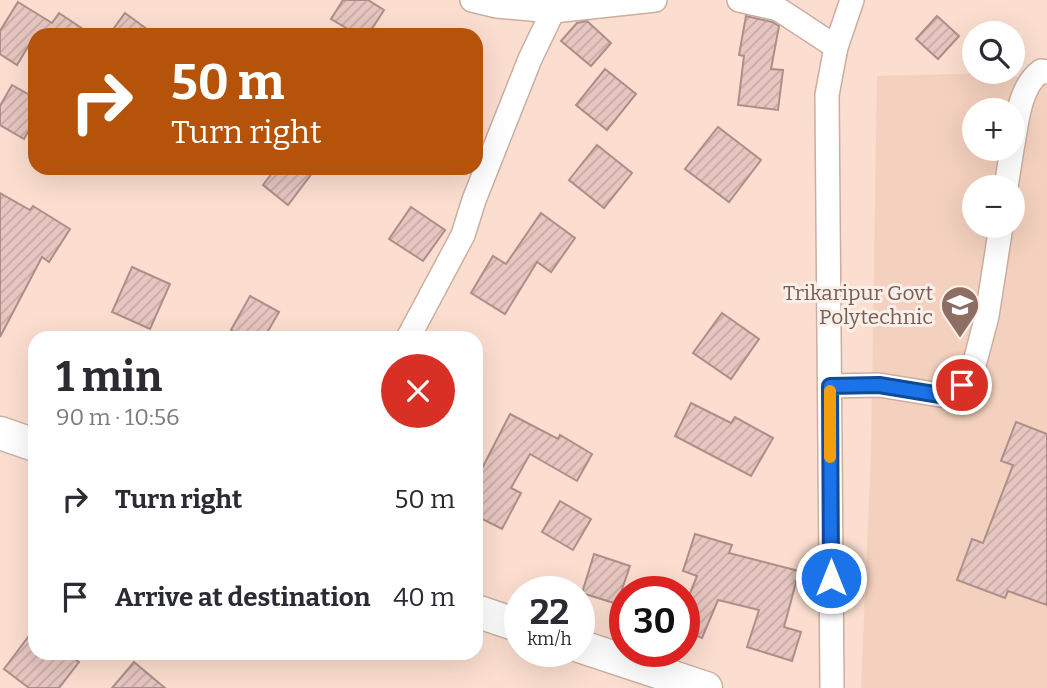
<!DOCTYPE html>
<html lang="en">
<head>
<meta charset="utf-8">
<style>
  :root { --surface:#fff; --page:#f2f2f3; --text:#2b2b33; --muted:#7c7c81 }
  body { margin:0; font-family:Bitter,serif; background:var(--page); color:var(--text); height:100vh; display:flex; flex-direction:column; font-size:26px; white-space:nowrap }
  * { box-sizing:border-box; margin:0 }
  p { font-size:23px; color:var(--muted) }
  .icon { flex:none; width:38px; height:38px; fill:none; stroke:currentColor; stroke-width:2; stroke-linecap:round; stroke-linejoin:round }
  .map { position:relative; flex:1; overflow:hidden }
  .side { position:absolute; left:28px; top:331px; width:455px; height:329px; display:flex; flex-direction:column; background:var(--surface); border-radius:21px; box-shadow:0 7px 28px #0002 }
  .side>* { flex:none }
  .hud { position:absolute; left:28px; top:28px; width:455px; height:147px; border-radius:21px; box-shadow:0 7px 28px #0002; background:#b45309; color:#fff; overflow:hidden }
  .fabs { position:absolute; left:962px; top:21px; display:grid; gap:14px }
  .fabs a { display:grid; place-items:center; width:63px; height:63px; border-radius:50%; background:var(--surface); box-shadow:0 7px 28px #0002; font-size:35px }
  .speed { position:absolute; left:504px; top:576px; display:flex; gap:14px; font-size:35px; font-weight:700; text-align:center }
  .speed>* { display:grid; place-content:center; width:91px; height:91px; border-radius:50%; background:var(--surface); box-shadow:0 7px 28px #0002; line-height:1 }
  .speed small { font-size:18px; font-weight:400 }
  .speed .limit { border:10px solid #d22; background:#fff; color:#111 }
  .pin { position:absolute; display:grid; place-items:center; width:60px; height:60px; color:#fff; margin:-30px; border:4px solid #fff; border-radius:50%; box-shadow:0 2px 7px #0007 }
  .me { position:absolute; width:77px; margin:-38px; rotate:0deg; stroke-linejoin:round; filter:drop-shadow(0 0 5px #0008) }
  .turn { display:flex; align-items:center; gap:24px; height:147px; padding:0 28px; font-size:32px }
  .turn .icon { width:91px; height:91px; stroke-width:2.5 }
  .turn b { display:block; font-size:49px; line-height:60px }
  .round { display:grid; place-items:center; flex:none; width:74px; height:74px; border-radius:37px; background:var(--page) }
  .summary { display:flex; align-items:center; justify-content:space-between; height:119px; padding:0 28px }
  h1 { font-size:42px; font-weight:700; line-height:52px }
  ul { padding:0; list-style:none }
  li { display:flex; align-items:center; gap:21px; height:98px; padding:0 28px }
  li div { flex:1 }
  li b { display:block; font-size:26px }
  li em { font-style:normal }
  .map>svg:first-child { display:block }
  .built { fill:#f4d1be; fill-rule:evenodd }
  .building { fill:url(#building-hatch); stroke:#ad8e89; stroke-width:2 }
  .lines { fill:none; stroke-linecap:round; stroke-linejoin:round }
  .street-casing { stroke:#caaea0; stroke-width:26 }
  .secondary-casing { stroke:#caaea0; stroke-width:35 }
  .street { stroke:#fff; stroke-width:23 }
  .secondary { stroke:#fff; stroke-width:32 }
  .route-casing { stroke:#114b97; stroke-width:18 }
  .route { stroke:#1a73e8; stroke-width:12 }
  .slow { stroke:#f59e0b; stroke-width:12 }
  .labels { text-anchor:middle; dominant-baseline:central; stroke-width:6; stroke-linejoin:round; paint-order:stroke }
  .education-label { font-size:21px; fill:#785e54; stroke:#fbefe9; text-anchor:end }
</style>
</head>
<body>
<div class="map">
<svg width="1047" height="688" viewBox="0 0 1047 688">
  <defs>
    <pattern id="building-hatch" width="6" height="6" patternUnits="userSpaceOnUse" patternTransform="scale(1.75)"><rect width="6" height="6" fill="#e6c6c0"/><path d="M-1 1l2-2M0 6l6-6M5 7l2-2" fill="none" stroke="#c6aaa5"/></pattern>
  </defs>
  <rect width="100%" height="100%" fill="#fbdecf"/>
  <!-- built -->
  <path class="built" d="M993 73 1047 81V688H861L871 452 877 76ZM975 110H1013V149H975ZM975 187H1013V226H975Z"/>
  <!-- building -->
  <g class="building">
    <polygon points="343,0 368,0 384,10 368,35 358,35 331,19"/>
    <polygon points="18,2 52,23 59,13 92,35 35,35 17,65 0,54 0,31"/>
    <polygon points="125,13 155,35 109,35"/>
    <polygon points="746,16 772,22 779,26 771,69 783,70 778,110 738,105 744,56 739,55"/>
    <polygon points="937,16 959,36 938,59 916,39"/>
    <polygon points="587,21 611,43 591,66 561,41 577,23"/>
    <polygon points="605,69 636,94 607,130 576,105"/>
    <polygon points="12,85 35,98 35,120 24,139 0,125 0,106"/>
    <polygon points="718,127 761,160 729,202 685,169"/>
    <polygon points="597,145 632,173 604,208 569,180"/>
    <polygon points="276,168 316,168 288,205 263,185"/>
    <polygon points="0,193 30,210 33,206 70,229 49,262 42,257 0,337"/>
    <polygon points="411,207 445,230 423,261 389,239"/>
    <polygon points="541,213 575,238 551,272 537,262 505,314 471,293 493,256 506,264"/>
    <polygon points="132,267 170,284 150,329 112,312"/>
    <polygon points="250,296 279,312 264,338 244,338 231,330"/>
    <polygon points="722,313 759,339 731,379 693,353"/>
    <polygon points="691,403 731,423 735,417 773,438 751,476 675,436"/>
    <polygon points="510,414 558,439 560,435 592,454 577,481 530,454 511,488 521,493 502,529 476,516 476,480"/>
    <polygon points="1016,422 1047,434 1047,605 1008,591 1005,598 957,580 972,539 983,543 1013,465 1001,461"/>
    <polygon points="560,501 591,519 573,550 542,532"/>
    <polygon points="695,534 732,545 729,553 799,571 784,627 801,632 792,661 747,647 759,610 718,600 702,638 684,631 684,608 697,576 683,571"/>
    <polygon points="594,554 630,566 617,604 582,593"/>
    <polygon points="35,628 35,653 66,653 79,662 59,688 29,688 4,669"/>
    <polygon points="134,662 165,688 112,688"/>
  </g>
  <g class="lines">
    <!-- street casing -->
    <g class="street-casing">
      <g id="street">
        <polyline points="472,0 497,6 553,11 655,0"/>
        <polyline points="739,0 778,9 836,47"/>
        <path d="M1013 144C1017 120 1020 86 1041 71L1047 72"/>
        <polyline points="1006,187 1012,149"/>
        <polyline points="408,338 463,235 474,200 530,59 553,11"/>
        <polyline points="830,386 879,385 940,395 962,385 973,369 987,316 1001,226"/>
        <polyline points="832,688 827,95 836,47 852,0"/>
      </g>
    </g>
    <!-- secondary casing -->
    <g class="secondary-casing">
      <g id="secondary">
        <polyline points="0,433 35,445"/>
        <polyline points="476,611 520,626"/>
        <polyline points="579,646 706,688"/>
      </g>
    </g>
    <!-- street -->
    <use href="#street" class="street"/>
    <!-- secondary -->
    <use href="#secondary" class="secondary"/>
  </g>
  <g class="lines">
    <!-- route casing -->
    <g class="route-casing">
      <polyline id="route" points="831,578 830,386 879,385 940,395 962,385"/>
    </g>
    <!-- route -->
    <use href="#route" class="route"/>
    <!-- slow -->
    <polyline class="slow" points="830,391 830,457"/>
  </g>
  <!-- icons -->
  <defs>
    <g id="university-pin" transform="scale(2.0125)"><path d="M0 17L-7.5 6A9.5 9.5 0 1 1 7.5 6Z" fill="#8d6e63" stroke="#fbefe9"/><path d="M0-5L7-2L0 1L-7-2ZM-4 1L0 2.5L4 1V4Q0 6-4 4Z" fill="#fff"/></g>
  </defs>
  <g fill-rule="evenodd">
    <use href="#university-pin" x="960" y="305"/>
  </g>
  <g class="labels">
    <!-- education labels -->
    <g class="education-label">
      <text x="933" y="293">Trikaripur Govt<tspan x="933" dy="24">Polytechnic</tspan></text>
    </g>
  </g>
</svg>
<div class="fabs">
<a><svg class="icon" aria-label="search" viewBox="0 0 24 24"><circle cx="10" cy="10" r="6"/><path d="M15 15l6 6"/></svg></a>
<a>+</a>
<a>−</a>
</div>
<div class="speed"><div>22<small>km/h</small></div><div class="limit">30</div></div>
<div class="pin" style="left:962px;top:385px;background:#d93025"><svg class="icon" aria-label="arrive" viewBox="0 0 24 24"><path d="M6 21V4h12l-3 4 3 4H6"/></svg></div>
<svg class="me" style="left:831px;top:578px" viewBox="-20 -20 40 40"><circle r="17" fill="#1a73e8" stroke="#fff" stroke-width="3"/><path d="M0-11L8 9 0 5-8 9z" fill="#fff"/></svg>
<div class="hud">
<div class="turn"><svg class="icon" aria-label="right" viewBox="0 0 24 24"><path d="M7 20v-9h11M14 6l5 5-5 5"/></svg><div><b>50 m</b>Turn right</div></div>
</div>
<section class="side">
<div class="summary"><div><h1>1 min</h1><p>90 m · 10:56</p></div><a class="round" style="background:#d93025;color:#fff"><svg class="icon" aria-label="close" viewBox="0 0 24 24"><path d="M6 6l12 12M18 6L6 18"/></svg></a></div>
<ul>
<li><svg class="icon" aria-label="right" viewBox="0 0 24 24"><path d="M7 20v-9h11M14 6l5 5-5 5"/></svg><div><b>Turn right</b></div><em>50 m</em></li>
<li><svg class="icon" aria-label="arrive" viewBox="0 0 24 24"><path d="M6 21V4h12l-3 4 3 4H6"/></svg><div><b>Arrive at destination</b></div><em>40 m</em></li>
</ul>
</section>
</div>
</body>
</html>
